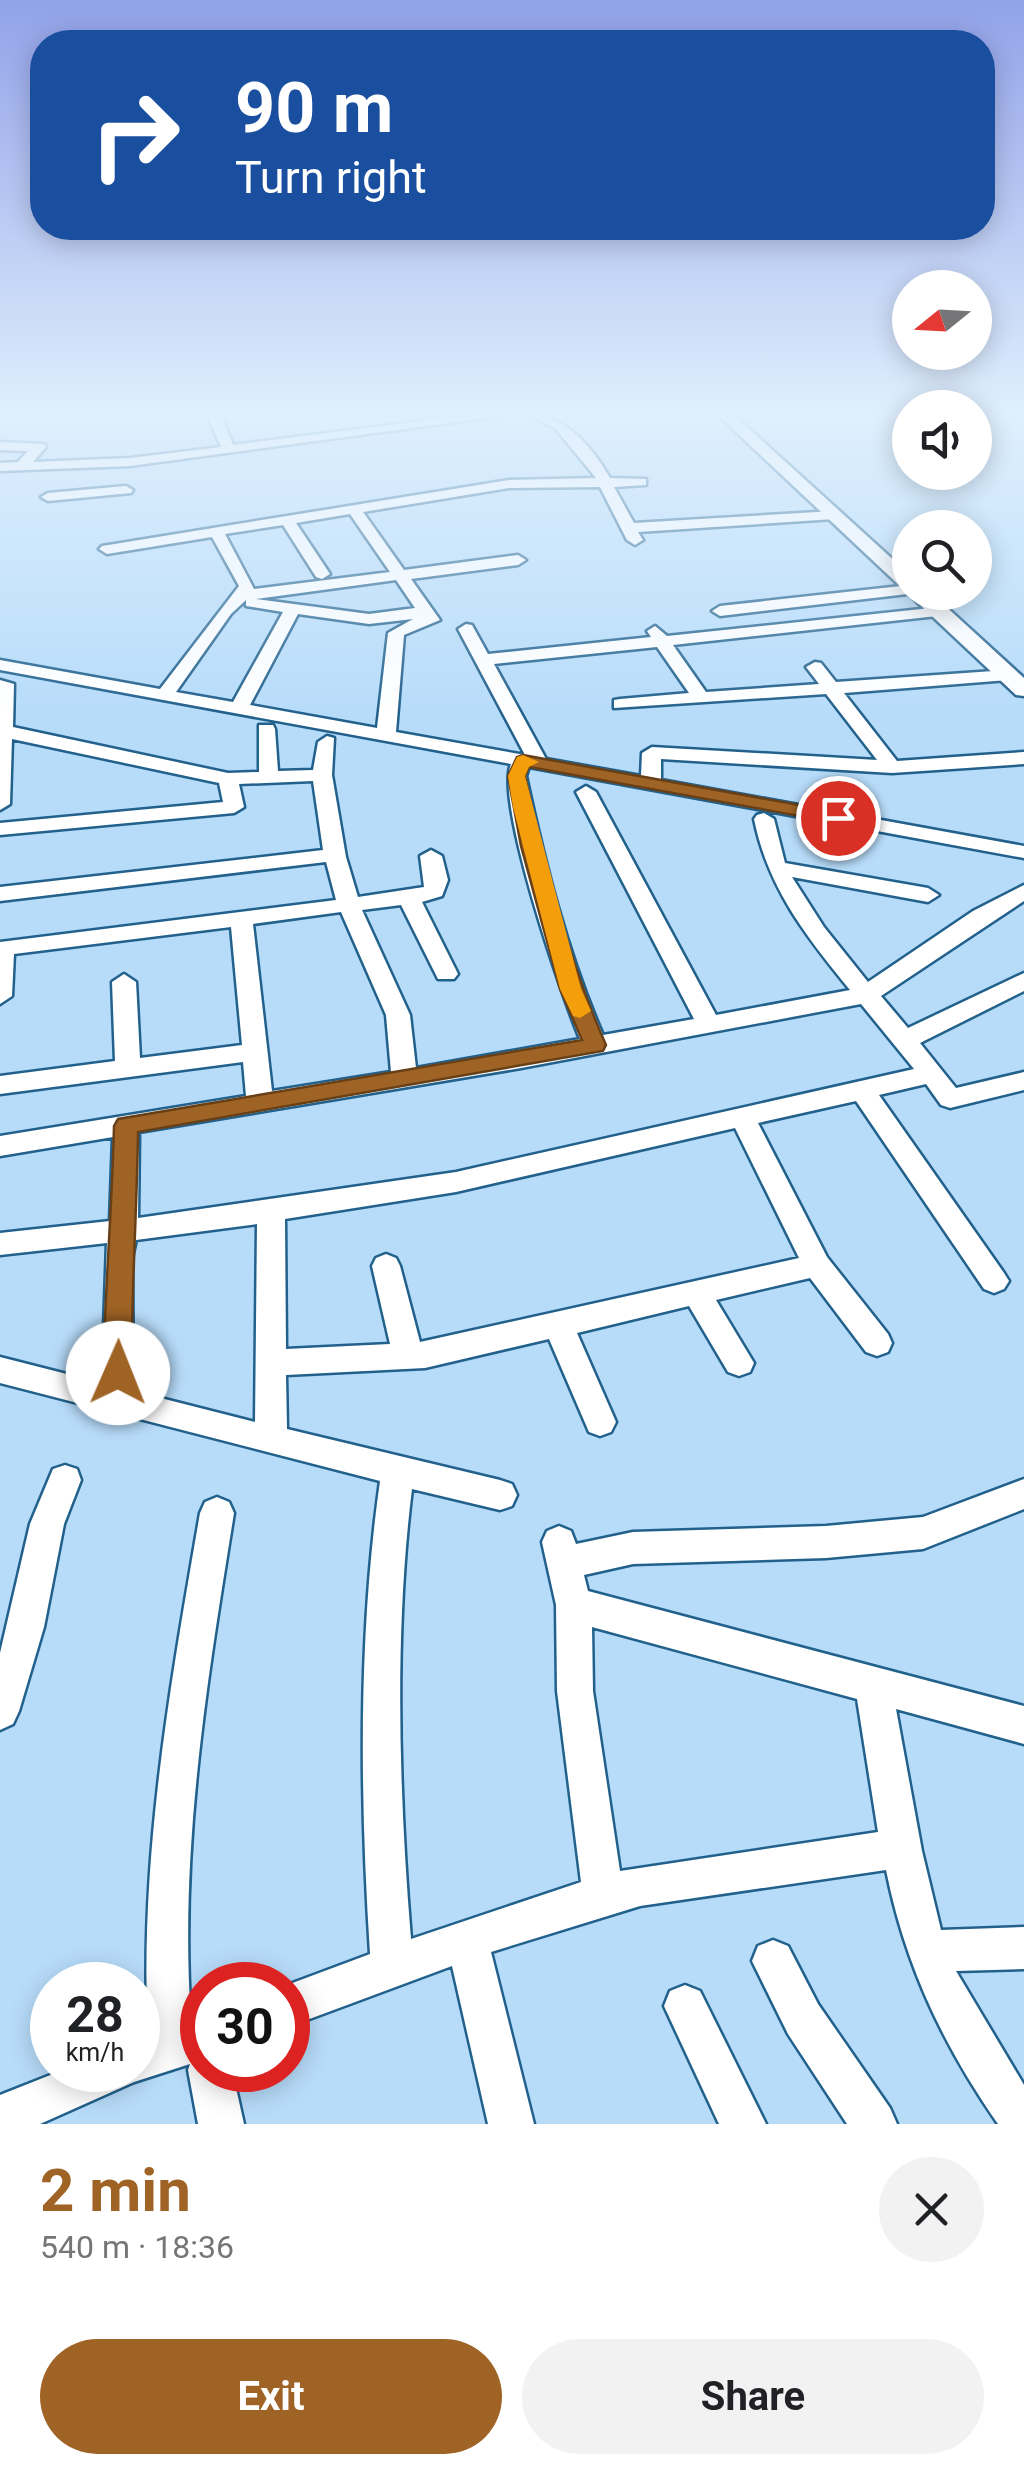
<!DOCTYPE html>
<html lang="en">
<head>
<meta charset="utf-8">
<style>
  :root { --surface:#fff; --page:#f2f2f2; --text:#202124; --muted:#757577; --accent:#9f6325 }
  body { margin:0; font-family:Roboto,sans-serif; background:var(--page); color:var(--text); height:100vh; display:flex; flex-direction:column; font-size:38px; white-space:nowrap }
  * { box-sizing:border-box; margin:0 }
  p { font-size:32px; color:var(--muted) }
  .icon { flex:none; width:55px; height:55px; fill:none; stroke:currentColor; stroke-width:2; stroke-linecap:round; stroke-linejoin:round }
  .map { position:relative; height:2124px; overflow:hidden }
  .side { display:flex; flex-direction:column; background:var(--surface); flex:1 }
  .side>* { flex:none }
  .top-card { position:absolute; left:30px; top:30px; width:965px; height:210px; border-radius:40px; box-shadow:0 5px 25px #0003; background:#1a4fa0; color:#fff; overflow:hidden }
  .needle { width:65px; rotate:252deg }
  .tools { position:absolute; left:892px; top:270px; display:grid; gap:20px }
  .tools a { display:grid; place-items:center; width:100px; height:100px; border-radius:50%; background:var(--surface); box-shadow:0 5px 25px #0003; font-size:50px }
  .speed { position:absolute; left:30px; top:1962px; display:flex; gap:20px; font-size:50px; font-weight:700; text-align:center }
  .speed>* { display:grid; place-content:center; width:130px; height:130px; border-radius:50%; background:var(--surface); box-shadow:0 5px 25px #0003; line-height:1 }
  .speed small { font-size:25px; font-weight:400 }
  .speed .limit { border:15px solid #d22; background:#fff; color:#111 }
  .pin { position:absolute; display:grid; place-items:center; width:85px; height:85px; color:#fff; margin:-42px; border:5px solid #fff; border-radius:50%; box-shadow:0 2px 10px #0007 }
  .me { position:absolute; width:110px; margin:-55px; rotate:1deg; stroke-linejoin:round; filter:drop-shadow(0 0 8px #0008) }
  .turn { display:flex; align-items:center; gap:35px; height:210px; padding:0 40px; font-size:45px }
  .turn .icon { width:130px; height:130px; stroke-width:2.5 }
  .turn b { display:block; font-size:70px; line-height:85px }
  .round { display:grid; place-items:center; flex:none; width:105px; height:105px; border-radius:52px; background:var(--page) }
  .headline { display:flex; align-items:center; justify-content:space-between; height:170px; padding:0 40px }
  h1 { font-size:60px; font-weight:700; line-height:75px; color:var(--accent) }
  .cta { display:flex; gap:20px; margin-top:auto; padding:20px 40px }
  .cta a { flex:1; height:115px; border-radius:60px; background:var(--accent); color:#fff; font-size:40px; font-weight:700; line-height:115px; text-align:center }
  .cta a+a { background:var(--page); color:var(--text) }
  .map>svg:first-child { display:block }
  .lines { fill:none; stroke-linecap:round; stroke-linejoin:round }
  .minor-casing { stroke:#22618c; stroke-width:5 }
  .major-casing { stroke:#22618c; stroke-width:5 }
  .minor { fill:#fff; fill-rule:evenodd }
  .major { fill:#fff; fill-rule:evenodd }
  .route { fill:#9f6325; stroke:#674018; stroke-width:2.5 }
  .slow { fill:#f59e0b }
</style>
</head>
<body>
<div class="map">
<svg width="1024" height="2124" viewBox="0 0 1024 2124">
  <rect width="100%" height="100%" fill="#b7dcfa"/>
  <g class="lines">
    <!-- minor casing -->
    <g class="minor-casing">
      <g id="minor">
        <polygon points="208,416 221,416 233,445 462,416 501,416 130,466 0,471 0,463 18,462 28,451 0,450 0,442 44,444 46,447 33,462 130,458 221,447"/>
        <path d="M530 416C567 416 592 447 610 478L646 479V485L614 487 634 523 834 511 841 515 834 519 638 532 643 540 635 545 627 540 600 487 509 488 363 512 404 570 518 555 526 560 518 565 411 579 440 620 404 635 396 732 525 755 458 629 466 624 472 625 488 654 651 637 647 631 655 626 667 636 940 607 948 612 946 615 673 645 706 692 819 684 806 667 815 662 821 663 836 682 1008 670 1017 675 1008 680 844 693 897 761 1024 752V764L892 773 661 759V780L1024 846V858L529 767 526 776C545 864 567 953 603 1035L694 1019 576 792 586 786 596 792 716 1015 850 990C806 936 768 888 754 819L757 815 764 813 774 819 785 863 928 888 939 895 928 902 792 877 824 927 868 982 973 911 1024 885V901L881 996 908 1028 1024 973V991L920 1043 956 1088 1024 1072V1090L950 1108 941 1105 926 1084 879 1095 1004 1273 1009 1281 1004 1289 994 1293 984 1289 856 1101 758 1123 827 1257 888 1334 892 1343 888 1352 877 1356 866 1352 810 1278 716 1300 754 1363 750 1372 739 1376 728 1372 689 1306 577 1333 616 1422 611 1432 600 1436 589 1432 549 1339 425 1368 286 1375 287 1429 500 1480 512 1484 517 1495 512 1506 500 1510 412 1489C394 1633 399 1794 411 1939L581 1882 557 1691 556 1605 542 1542 547 1531 559 1526 571 1531 576 1544 633 1532 826 1526 923 1517 1024 1479V1509L923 1549 826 1558 633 1564 584 1575 588 1591 1024 1706V1744L896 1709 922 1851 941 1930 1024 1927V1969L956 1971 1024 2085V2124H998C943 2045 905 1965 886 1870L640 1906 491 1952 534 2124H488L452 1966 288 2027 287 1985 370 1954C360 1798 358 1636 380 1481L0 1383V1357L102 1383 107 1243 0 1255V1233L110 1221 113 1137 0 1156V1136L246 1096 243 1062 0 1094V1076L115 1061 112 982 124 974 136 982 140 1058 242 1045 231 927 14 954 12 996 0 1004V942L336 900 326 862 0 901V887L323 850 313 781 239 784 244 807 234 813 0 835V823L223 802 219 783 12 739 10 804 0 810V680L14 684 13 727 228 773 259 772V725H273L275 729 278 771 313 770 318 742 327 736 334 738 332 775 346 857 358 897 424 887 420 856 431 850 442 856 448 880 442 896 422 902 458 974 454 979H438L401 905 362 910 410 1015 416 1068 580 1039C562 996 495 801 511 764L0 670V660L160 689 239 586 212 537 107 554 99 549 102 546 509 480 596 478 555 428ZM350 514 390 572 254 589 225 534 283 525 316 577 322 579 330 574 296 523ZM396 580 415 608 369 614 256 599ZM246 600V606L283 612 233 702 176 692 231 614ZM298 614 369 624 413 619 388 633 377 728 250 705ZM657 647 689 693 620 699 614 700V708L826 694 877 760 652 747 642 753 641 776 546 759 494 664ZM341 912 386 1015 391 1072 272 1091 253 924ZM861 1004 914 1069 456 1172 138 1218 139 1132 521 1068ZM735 1128 799 1258 420 1342 400 1266 396 1258 386 1254 376 1258 372 1266 390 1344 286 1349 285 1219 456 1192ZM257 1224 255 1422 133 1391 132 1258 136 1240ZM592 1627 857 1699 878 1832 620 1871 593 1691Z"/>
        <polygon points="126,486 133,490 131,493 48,501 41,497 48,493"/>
        <polygon points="910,585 910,592 916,593 720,616 712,611 720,606"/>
        <polygon points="65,1465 77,1469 81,1480 64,1524 44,1627 19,1711 13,1724 0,1730 0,1653 30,1524 53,1469"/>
        <path d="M217 1497 229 1502 234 1513C207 1681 179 1850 191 2020L202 2016V2070H232L244 2124H198L188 2070 190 2064 134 2082 40 2124H0V2095L63 2070H138V2040L148 2036C139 1859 170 1687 200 1513L205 1502Z"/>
        <polygon points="773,1940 788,1946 818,2004 890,2108 897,2124 847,2124 788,2034 752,1961 758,1946"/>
        <polygon points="685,1985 700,1991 766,2124 719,2124 664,2006 670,1991"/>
      </g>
    </g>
    <!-- major casing -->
    <g class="major-casing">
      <polygon id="major" points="719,416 735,416 910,575 910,592 930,592 1024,678 1024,696 1016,695"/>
    </g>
    <!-- minor -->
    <use href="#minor" class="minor"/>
    <!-- major -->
    <use href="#major" class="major"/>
  </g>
  <!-- sky -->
  <linearGradient id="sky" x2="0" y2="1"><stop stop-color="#91a1e8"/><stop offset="0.58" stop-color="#dfeffd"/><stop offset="1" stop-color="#dfeffd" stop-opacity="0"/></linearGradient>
  <rect width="1024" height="714" fill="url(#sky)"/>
  <!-- route -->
  <path class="route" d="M523 755 838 812 847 818 838 823 529 767 525 776C545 868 568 959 606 1045L603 1051 138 1132C137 1213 131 1292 132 1373L127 1382 118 1385 108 1382 103 1373C105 1290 112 1209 114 1126L118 1119 582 1040 560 989 521 846 508 776 517 757Z"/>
  <!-- slow -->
  <polygon class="slow" points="523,755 539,762 529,767 525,776 581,989 591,1011 580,1018 573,1016 560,989 513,807 508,776 517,757"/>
</svg>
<div class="tools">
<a><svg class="needle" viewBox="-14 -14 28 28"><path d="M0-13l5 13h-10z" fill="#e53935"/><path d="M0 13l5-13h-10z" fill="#757577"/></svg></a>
<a><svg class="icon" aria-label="sound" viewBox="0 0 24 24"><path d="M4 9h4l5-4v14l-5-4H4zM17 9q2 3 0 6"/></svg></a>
<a><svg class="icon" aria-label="search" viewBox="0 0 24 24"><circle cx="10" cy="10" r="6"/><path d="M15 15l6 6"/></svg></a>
</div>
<div class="speed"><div>28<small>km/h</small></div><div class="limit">30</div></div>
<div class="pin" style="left:838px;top:818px;background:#d93025"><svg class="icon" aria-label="arrive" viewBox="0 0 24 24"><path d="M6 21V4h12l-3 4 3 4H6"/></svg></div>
<svg class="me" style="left:118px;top:1373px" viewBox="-20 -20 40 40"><circle r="19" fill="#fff"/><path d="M0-13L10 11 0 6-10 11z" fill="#9f6325"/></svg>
<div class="top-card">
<div class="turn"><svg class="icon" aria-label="right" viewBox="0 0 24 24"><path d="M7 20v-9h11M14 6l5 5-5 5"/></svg><div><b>90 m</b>Turn right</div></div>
</div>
</div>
<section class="side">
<div class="headline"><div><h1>2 min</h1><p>540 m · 18:36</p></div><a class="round"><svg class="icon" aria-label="close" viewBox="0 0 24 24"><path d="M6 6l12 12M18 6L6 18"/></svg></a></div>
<div class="cta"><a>Exit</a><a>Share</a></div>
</section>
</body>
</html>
